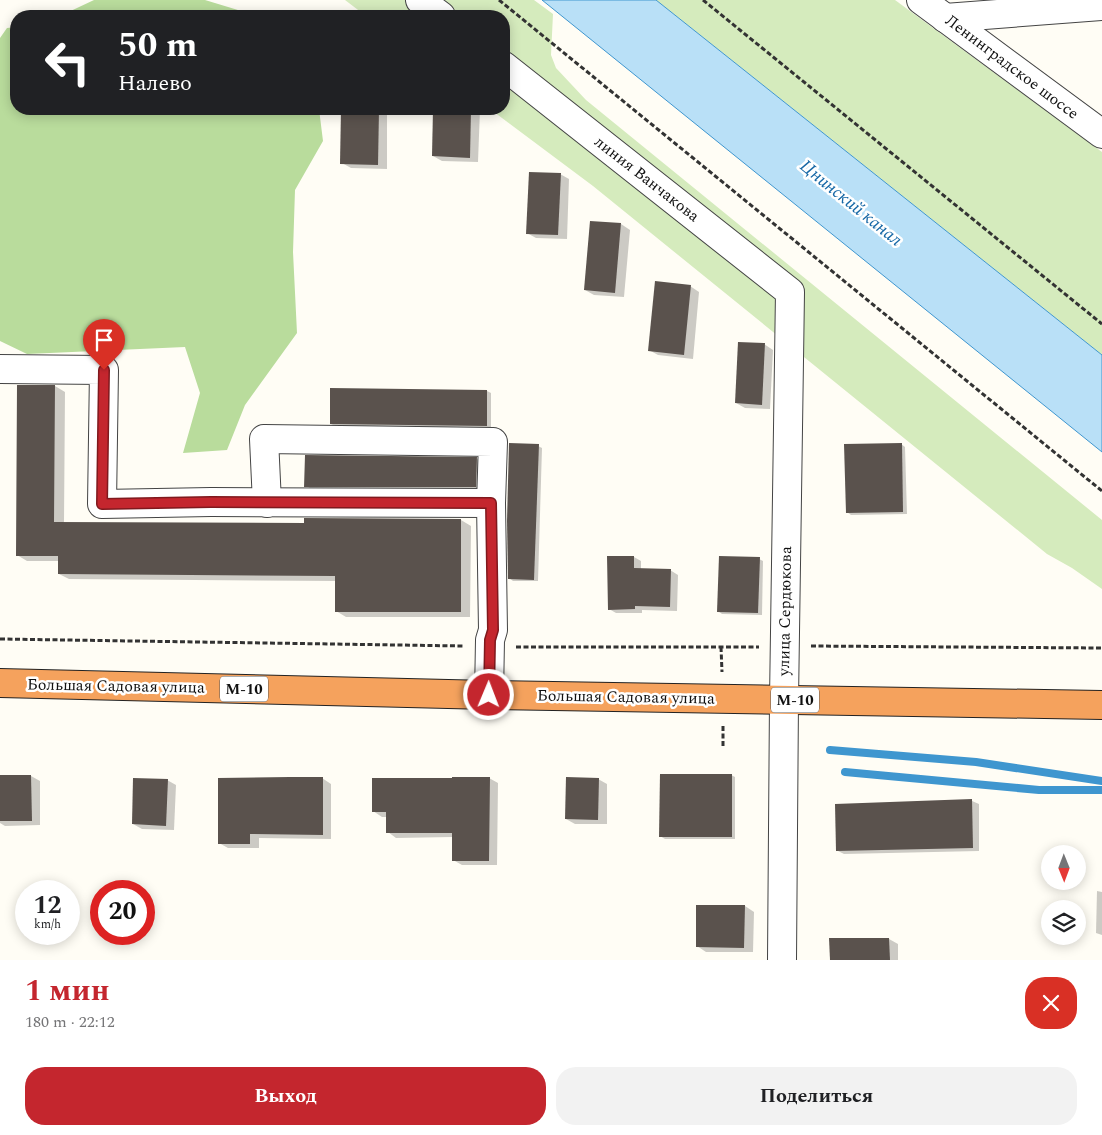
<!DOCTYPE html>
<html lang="ru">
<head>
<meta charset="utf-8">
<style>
  :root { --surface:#fff; --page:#f2f2f2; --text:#202124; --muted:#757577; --accent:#c4262e }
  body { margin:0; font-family:Spectral,serif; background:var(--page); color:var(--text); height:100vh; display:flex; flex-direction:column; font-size:19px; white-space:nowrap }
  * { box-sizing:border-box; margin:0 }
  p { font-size:16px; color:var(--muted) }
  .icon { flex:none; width:28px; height:28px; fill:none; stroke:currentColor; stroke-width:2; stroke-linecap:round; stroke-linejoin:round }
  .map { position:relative; height:960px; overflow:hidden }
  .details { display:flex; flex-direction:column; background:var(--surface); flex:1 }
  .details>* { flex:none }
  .top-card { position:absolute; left:10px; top:10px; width:500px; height:105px; border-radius:20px; box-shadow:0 2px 12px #0003; background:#202124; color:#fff; overflow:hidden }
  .needle { width:32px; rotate:179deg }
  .controls { position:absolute; left:1041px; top:845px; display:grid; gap:10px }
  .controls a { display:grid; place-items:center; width:45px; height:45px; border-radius:50%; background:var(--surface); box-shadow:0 2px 12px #0003; font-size:25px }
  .speed { position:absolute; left:15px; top:880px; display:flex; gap:10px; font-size:25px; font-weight:700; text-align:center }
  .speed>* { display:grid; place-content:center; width:65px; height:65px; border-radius:50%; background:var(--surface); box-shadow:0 2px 12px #0003; line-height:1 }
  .speed small { font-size:12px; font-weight:400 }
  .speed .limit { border:8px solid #d22; background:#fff; color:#111 }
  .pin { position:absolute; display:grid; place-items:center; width:42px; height:42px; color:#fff; margin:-51px -21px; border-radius:50% 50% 50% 0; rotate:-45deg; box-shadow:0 0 5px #0007 }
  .pin .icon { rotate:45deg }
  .me { position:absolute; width:55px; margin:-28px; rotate:1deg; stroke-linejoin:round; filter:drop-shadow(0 0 4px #0008) }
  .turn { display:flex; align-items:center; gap:18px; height:105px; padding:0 25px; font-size:22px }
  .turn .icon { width:65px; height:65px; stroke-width:2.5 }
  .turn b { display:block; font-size:35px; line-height:42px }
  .round { display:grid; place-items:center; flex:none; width:52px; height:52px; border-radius:20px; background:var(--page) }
  .headline { display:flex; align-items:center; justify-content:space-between; height:85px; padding:0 25px }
  h1 { font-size:30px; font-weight:700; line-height:38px; color:var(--accent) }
  .cta { display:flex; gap:10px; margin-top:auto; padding:10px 25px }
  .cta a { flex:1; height:58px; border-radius:20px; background:var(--accent); color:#fff; font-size:20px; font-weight:700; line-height:58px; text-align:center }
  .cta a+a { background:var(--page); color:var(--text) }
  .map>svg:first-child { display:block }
  .green { fill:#d5ebbd }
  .forest { fill:#b9dc9c }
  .water { fill:#b9e0f7; stroke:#3f96cf }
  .shadow { fill:#0003 }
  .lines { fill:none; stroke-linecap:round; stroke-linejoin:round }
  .stream { stroke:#3f96cf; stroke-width:8 }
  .building { fill:#5a524d }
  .minor-casing { stroke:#444; stroke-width:30 }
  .highway-casing { stroke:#222; stroke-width:30 }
  .path { stroke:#333; stroke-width:3; stroke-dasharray:5 2.5; stroke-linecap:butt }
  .minor { stroke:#fff; stroke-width:28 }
  .highway { stroke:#f5a25d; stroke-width:28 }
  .route-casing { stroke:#7f191e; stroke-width:12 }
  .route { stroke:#c4262e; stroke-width:9 }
  .labels { text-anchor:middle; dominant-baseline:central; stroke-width:5; stroke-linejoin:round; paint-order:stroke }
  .shield { fill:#fff; stroke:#585858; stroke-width:1 }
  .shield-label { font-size:15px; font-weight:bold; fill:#111 }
  .street-label { font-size:16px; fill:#111; stroke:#fff }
  .water-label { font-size:18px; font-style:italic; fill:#1768a6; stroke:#fff }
</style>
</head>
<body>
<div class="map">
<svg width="1102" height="960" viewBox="0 0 1102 960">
  <rect width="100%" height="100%" fill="#fffdf5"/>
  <!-- green -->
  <g class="green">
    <polygon points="345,0 534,0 553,14 551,55 556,68 586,100 1102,520 1102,589 1072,568 1047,554 593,186 490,109 504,109 504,16 366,16"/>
    <polygon points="656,0 895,0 1102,152 1102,355"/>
  </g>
  <!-- forest -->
  <g class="forest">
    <polygon points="94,0 205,0 258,16 60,16"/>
    <polygon points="16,27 16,109 319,109 323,141 295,190 293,252 297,333 245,405 227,450 183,453 200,393 185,347 27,354 0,341 0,38 7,28"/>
  </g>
  <!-- water -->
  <polygon class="water" points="542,0 656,0 1102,355 1102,452"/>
  <!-- shadow -->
  <g class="shadow">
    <polygon points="342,109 387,109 387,169 351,168 342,163"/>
    <polygon points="435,109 480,109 478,162 442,161 433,156"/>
    <polygon points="560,174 569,179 567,239 536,238 527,233"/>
    <polygon points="621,224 630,230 624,297 594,295 585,290"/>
    <polygon points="690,286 699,292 693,359 658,355 649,350"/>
    <polygon points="764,344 773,350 770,409 745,408 736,403"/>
    <polygon points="19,386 55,386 65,392 64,523 305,525 461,520 471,526 470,617 346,617 336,611 336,581 69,579 59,574 59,561 27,561 17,555"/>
    <polygon points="487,391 491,393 491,428 335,426 331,424"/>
    <polygon points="901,444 905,447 907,514 851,515 847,512"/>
    <polygon points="538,446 542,448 538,581 513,581 509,578"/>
    <polygon points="477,459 481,461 480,489 310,488 306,486"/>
    <polygon points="634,557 641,561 641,569 670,570 678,575 677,611 642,610 642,613 616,613 609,609"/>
    <polygon points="759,559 763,561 762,615 722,614 718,611"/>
    <polygon points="731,775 735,777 735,839 665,839 660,836"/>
    <polygon points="31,776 40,781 40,825 5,826 0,823 0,777"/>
    <polygon points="322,778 331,784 331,839 259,838 259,848 228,848 219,843"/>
    <polygon points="489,778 498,783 497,865 462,865 453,860 453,837 396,838 388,832 388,817 382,817 373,811"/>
    <polygon points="598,779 607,784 607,824 575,824 566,819"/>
    <polygon points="167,780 176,785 174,830 142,829 133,824"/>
    <polygon points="917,801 972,801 979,804 979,851 844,854 838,851"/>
    <polygon points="1097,891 1102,892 1102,935 1096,933"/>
    <polygon points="745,906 754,912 753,952 706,952 697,946"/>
    <polygon points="831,939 889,939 898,944 898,960 831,960"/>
  </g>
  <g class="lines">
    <!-- stream -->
    <g class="stream">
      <polyline points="830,750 976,762 1102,781"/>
      <polyline points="845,772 1039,790 1102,790"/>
    </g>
  </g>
  <!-- building -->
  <g class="building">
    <polygon points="341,109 379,109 378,165 340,164"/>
    <polygon points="433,109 471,109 470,158 432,156"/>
    <polygon points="529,172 561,173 558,235 526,234"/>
    <polygon points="590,221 621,223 615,293 584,290"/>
    <polygon points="655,281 691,285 684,355 648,351"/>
    <polygon points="738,342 765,343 762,405 735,403"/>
    <polygon points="17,385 55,385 54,522 304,523 304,518 461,519 461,612 335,612 335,576 58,574 58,556 16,556"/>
    <polygon points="330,388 487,390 487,426 330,424"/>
    <polygon points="509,443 539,444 534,580 508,579 507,521"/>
    <polygon points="902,443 903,512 846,513 844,444"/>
    <polygon points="305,455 477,457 476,487 304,487"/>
    <polygon points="607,556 634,556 634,568 671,569 670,607 635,606 635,609 608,610"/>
    <polygon points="719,556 760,557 758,613 717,612"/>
    <polygon points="660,774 732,774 732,837 659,837"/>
    <polygon points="0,775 31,775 32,821 0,821"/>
    <polygon points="290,777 323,777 323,835 250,834 250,844 218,844 218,778"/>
    <polygon points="452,777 490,777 489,861 452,861 452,833 386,833 386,812 372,812 372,778 452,778"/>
    <polygon points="566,777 599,778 598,820 565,819"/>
    <polygon points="133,778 168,779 166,826 132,824"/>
    <polygon points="972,799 973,848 836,851 835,804"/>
    <polygon points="696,905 745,905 744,948 696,947"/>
    <polygon points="829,938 889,938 890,960 830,960"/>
  </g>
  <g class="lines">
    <!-- minor casing -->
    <g class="minor-casing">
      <g id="minor">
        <polyline points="420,0 441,16"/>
        <polyline points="921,0 1102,134"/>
        <polyline points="945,18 1102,6"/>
        <polyline points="504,66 790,292 784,700 782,960"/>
        <polyline points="0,369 104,370 102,504 211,502 491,503 493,630 490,640 489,695"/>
        <polyline points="267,503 264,439 493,442 491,503"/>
      </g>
    </g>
    <!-- highway casing -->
    <g class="highway-casing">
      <polyline id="highway" points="0,683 489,695 1102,705"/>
    </g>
    <!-- path -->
    <g class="path">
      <polyline points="499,0 1102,491"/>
      <polyline points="703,0 1102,324"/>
      <polyline points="0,639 464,646"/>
      <polyline points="811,646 1102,648"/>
      <polyline points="516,647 759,647"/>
      <polyline points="721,647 722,672"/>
      <polyline points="723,726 723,748"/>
    </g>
    <!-- minor -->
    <use href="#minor" class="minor"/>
    <!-- highway -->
    <use href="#highway" class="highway"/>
  </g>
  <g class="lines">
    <!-- route casing -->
    <g class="route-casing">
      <polyline id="route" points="104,370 102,504 211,502 491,503 493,630 490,640 489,695"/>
    </g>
    <!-- route -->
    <use href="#route" class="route"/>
  </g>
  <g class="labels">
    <!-- shield labels -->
    <g class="shield">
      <rect x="220" y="676.5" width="48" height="25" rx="4"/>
      <rect x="771" y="687.5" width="48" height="25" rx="4"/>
    </g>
    <g class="shield-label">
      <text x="244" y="689">М-10</text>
      <text x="795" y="700">М-10</text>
    </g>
    <!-- street labels -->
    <g class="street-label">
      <text transform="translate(1012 67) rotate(37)">Ленинградское шоссе</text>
      <text transform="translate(647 179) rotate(38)">линия Ванчакова</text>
      <text transform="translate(785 611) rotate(-89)">улица Сердюкова</text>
      <text transform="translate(116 686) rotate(1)">Большая Садовая улица</text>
      <text transform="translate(626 697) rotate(1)">Большая Садовая улица</text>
    </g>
    <!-- water labels -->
    <g class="water-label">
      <text transform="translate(851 203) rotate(39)">Цнинский канал</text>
    </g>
  </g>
</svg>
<div class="controls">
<a><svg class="needle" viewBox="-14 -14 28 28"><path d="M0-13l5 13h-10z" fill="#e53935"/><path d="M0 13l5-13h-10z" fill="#757577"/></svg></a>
<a><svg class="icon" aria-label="layers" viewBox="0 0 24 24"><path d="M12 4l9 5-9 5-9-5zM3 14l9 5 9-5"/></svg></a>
</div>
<div class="speed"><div>12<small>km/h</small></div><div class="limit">20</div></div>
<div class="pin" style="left:104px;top:370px;background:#d93025"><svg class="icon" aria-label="arrive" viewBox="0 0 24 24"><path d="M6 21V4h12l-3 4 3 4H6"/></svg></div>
<svg class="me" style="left:489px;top:695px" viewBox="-20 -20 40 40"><circle r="17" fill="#c4262e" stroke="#fff" stroke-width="3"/><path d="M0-11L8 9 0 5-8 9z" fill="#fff"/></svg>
<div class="top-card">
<div class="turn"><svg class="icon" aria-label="left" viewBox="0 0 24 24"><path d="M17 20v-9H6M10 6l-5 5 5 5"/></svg><div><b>50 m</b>Налево</div></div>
</div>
</div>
<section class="details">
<div class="headline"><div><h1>1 мин</h1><p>180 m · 22:12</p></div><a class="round" style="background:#d93025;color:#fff"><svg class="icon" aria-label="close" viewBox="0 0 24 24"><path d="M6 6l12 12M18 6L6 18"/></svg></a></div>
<div class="cta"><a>Выход</a><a>Поделиться</a></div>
</section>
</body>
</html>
